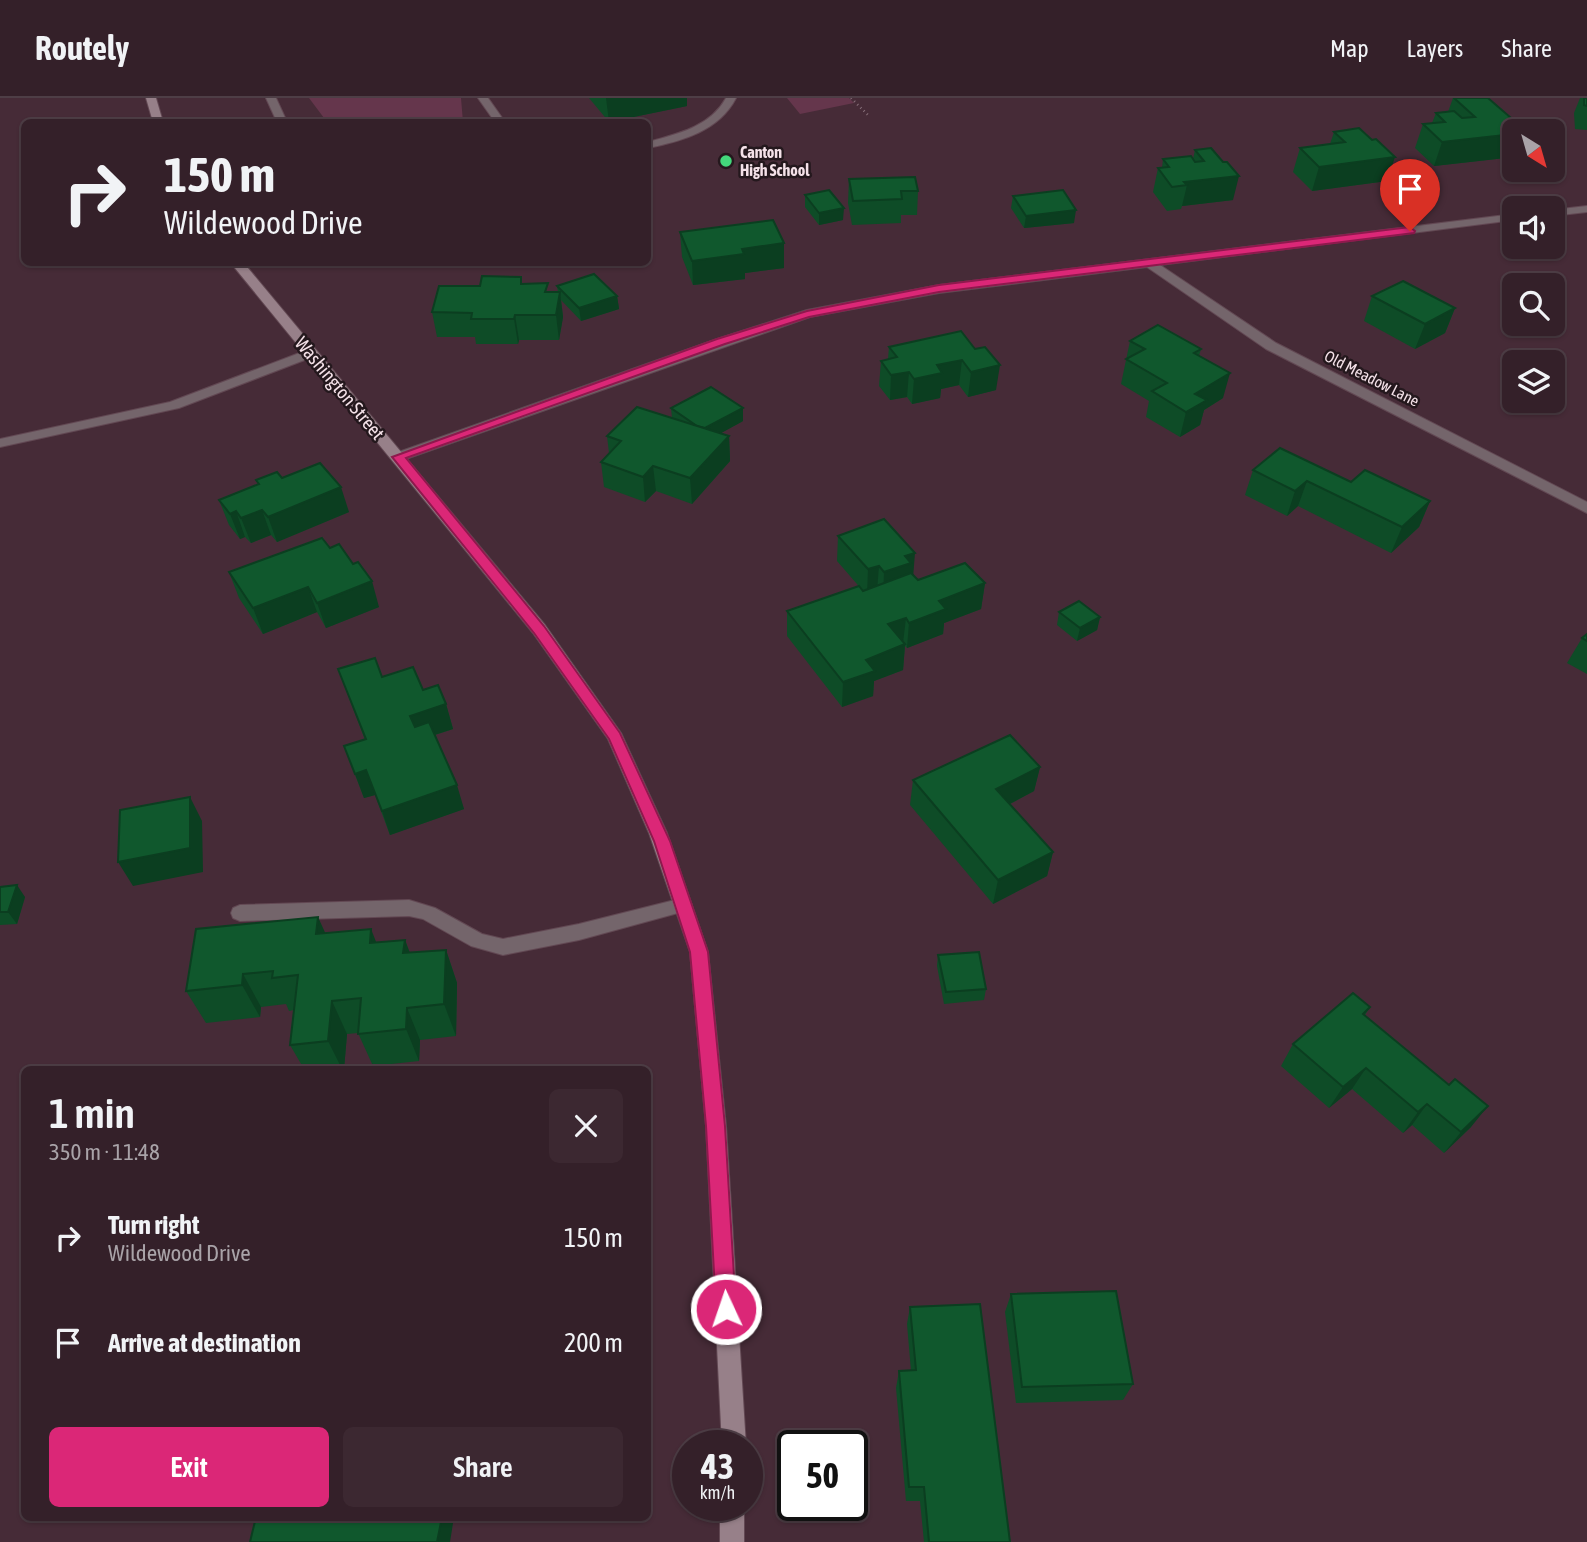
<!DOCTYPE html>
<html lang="en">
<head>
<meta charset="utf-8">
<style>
  :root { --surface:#342029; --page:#3c2831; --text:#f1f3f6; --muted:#a9a3a8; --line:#4e3e46; --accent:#db2777 }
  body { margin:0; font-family:"Asap Condensed",sans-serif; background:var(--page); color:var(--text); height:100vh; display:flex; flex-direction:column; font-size:26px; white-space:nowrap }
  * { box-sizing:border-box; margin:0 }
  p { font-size:23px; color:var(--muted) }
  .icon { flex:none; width:38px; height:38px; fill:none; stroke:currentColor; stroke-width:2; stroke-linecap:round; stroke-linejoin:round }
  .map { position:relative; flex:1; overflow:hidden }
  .panel { position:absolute; left:21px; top:968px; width:630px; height:455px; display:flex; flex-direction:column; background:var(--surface); border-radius:10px; box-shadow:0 2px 5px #0004,0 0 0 2px var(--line) }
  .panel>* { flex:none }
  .hud { position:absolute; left:21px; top:21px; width:630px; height:147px; border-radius:10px; box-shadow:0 2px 5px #0004,0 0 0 2px var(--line); background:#342029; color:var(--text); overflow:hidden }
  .needle { width:46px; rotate:143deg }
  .tools { position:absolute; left:1502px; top:21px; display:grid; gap:14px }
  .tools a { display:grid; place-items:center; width:63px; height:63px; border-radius:10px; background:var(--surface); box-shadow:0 2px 5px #0004,0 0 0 2px var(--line); font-size:35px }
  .speed { position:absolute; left:672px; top:1332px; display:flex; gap:14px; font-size:35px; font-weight:700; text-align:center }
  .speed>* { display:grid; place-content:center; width:91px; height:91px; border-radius:50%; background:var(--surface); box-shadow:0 2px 5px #0004,0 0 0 2px var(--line); line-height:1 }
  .speed small { font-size:18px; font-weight:400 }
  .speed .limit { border:4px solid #111; border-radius:10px; background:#fff; color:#111 }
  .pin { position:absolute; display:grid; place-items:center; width:60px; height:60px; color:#fff; margin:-72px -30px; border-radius:50% 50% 50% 0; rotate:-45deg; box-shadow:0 0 7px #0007 }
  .pin .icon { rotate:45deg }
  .me { position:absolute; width:77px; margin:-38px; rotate:357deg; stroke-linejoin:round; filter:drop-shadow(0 0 5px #0008) }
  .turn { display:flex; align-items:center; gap:24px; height:147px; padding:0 28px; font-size:32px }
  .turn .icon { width:91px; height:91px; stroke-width:2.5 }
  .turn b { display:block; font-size:49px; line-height:60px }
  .round { display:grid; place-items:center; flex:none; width:74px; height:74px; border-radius:10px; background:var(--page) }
  .summary { display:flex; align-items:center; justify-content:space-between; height:119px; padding:0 28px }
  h1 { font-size:42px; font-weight:600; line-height:52px }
  .primary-button { display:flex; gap:14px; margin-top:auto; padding:14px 28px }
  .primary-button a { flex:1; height:80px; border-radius:10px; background:var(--accent); color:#fff; font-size:28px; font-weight:600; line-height:80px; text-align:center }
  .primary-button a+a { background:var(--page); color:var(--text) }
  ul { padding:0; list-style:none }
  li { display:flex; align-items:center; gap:21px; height:105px; padding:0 28px }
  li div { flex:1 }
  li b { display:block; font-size:26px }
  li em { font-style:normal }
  header { display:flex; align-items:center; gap:42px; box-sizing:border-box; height:98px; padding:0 35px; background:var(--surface); border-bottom:2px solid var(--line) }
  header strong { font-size:33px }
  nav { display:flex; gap:38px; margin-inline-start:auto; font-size:24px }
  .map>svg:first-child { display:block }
  .green { fill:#65364c }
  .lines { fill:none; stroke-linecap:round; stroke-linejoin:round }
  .service-casing { stroke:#624853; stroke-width:2 }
  .minor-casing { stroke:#624853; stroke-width:2 }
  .secondary-casing { stroke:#624853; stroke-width:2 }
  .path { stroke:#876f79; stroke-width:2.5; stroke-dasharray:1 3.5; stroke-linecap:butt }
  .service { fill:#74656b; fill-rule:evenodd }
  .minor { fill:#74656b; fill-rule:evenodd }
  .secondary { fill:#978089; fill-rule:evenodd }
  .wall { fill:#0e4c27 }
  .shaded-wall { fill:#0b3e20 }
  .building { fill:#10582d; stroke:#0b3e20; stroke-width:2 }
  .route { fill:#db2777; stroke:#8e194d; stroke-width:2 }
  .poi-dot { fill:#43d77b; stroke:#24181d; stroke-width:2.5 }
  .labels { text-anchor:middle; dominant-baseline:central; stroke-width:5; stroke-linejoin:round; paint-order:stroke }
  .far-poi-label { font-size:16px; font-weight:bold; fill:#f4e1e8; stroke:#24181d; text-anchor:start }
  .far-street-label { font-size:16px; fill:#f4e1e8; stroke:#24181d }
  .street-label { font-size:19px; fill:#f4e1e8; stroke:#24181d }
</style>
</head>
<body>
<header>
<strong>Routely</strong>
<nav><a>Map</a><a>Layers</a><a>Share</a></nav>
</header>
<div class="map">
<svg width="1587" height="1444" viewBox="0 0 1587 1444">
  <rect width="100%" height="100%" fill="#462b37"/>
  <!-- green -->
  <g class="green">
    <polygon points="309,0 461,0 463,24 327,24"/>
    <polygon points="787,0 849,0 854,5 800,16"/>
  </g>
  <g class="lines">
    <!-- service casing -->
    <g class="service-casing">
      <g id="service">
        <polygon points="266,0 276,0 287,24 277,24"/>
        <polygon points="478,0 488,0 505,24 495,24"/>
        <path d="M726 0H736C719 33 682 43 648 50V44C677 36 710 29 726 0Z"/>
        <polygon points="310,251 315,252 315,258 179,310 0,349 0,341 170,304"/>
        <polygon points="683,800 689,802 692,807 689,812 579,842 503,857 471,848 423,821 409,818 240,823 233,820 231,815 233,810 240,807 409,802 435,810 482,836 503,841 579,826"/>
      </g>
    </g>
    <!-- minor casing -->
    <g class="minor-casing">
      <g id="minor">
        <polygon points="1587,108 1587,114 1552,118 1552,112"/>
        <polygon points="1514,116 1514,122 1160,167 1276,245 1587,404 1587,415 1266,251 1147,169 939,195 810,219 403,362 393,362 391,359 393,356 717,241 807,212 939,187"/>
      </g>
    </g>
    <!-- secondary casing -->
    <g class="secondary-casing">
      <g id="secondary">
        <polygon points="146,0 156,0 163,24 153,24"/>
        <polygon points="230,164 243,164 545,527 621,635 667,735 708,854 726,1028 746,1348 722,1348 706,1028 690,854 649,735 608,641 533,535"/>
        <rect x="720" y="1407" width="24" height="37"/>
      </g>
    </g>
    <!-- path -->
    <polyline class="path" points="851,0 869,18"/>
    <!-- service -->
    <use href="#service" class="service"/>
    <!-- minor -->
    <use href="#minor" class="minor"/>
    <!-- secondary -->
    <use href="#secondary" class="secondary"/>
  </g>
  <!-- wall -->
  <g class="wall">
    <polygon points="589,0 687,0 687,8 609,24"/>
    <polygon points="1453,0 1514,33 1514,59 1434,68 1415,50 1423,26 1432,25 1436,15 1448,14"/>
    <polygon points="1580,0 1587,0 1587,32 1575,31 1574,15"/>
    <polygon points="1334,34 1372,42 1387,83 1312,93 1293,74 1300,50 1330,46"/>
    <polygon points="1195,52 1233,102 1182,108 1181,111 1167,113 1153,94 1158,70 1162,70 1163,61 1193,61"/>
    <polygon points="849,81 918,93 917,117 901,117 901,125 852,127 848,105"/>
    <polygon points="805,97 843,122 819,127 805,109"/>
    <polygon points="1013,98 1074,125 1024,130 1011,110"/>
    <polygon points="680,134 784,145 784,170 745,175 745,181 693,187 682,159"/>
    <polygon points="521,179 522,186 549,194 558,194 557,188 617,198 619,211 581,223 561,202 563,219 559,242 519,242 518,246 476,246 475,239 437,239 432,214 480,188"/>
    <polygon points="1372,198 1455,210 1445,235 1415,251 1364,223"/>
    <polygon points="961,233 996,292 968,299 959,287 941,291 940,300 912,306 907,299 890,302 879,288 881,263 888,261 889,249"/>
    <polygon points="1130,243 1201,251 1199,258 1223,300 1204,312 1200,327 1180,339 1146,319 1149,303 1121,286"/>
    <polygon points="671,310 743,323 721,335 729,338 730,363 692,406 656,393 645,404 604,389 601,364 609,355 607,338 672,320"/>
    <polygon points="1253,372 1430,403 1419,429 1391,455 1298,408 1287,418 1245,397"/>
    <polygon points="282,380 349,414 277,444 271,437 251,445 245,439 240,441 229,427 219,402 258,386 256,382"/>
    <polygon points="838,438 913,476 918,482 985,485 981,511 944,525 943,536 907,550 905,548 903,572 874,583 873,598 842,609 787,538 787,513 863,493 837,463"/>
    <polygon points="322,440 379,509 326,530 317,514 263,536 239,500 229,474"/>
    <polygon points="1059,514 1100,519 1097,532 1077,543 1057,527"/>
    <polygon points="1587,536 1587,576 1567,565 1582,540"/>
    <polygon points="338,571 382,579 423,592 446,606 453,631 435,637 464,711 390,737 375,697 364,700 344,648 365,642"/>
    <polygon points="1040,669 1034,693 1010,706 1053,754 1047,778 993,806 910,707 913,682"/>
    <polygon points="0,789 25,799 17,826 0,827"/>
    <polygon points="325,835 376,845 405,842 410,855 446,852 457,885 456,938 420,942 419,963 373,968 358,935 347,936 344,971 304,971 290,947 294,912 289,913 286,906 261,909 260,919 206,925 186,893"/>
    <polygon points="938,857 986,891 984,902 944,906 937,868"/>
    <polygon points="1370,909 1365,917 1471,1029 1444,1055 1412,1027 1403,1035 1352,991 1329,1010 1281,968 1293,946"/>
    <polygon points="1011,1196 1133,1286 1123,1302 1016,1305 1005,1214"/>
    <polygon points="910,1209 1010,1444 924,1444 920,1403 906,1403 896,1290 899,1273 911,1273 907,1226"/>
  </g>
  <!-- shaded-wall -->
  <g class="shaded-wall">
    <polygon points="606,0 687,0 687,8 609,24"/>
    <polygon points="1514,36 1514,59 1434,68 1442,44"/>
    <polygon points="1395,59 1387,83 1312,93 1319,69"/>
    <polygon points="1239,78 1233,102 1182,108 1187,87 1184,84"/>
    <polygon points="844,110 843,122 819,127 819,115"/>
    <polygon points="1076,112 1074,125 1024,130 1026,118"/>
    <polygon points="784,145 784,170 745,175 745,181 693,187 692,163 742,151"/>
    <polygon points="560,194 563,219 559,242 556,217"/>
    <polygon points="617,198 619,211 581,223 579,210"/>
    <polygon points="1455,210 1445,235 1415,251 1425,226"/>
    <polygon points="515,217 519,242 518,246 514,221"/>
    <polygon points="962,262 959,287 941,291 940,300 912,306 914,281 937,267"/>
    <polygon points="1000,267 996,292 968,299 971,274"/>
    <polygon points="909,274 907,299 890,302 891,277"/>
    <polygon points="1230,275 1223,300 1204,312 1200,327 1180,339 1186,314 1195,296"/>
    <polygon points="743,310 743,323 703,345 703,332"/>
    <polygon points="729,338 730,363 692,406 690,380"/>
    <polygon points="653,368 656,393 645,404 643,379"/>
    <polygon points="1307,383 1298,408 1287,418 1295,393"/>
    <polygon points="341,389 349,414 277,444 268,419"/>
    <polygon points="1430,403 1419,429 1391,455 1402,429"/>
    <polygon points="262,412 271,437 251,445 241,420"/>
    <polygon points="236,413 245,439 240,441 230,416"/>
    <polygon points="915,455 913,480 883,500 884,474 905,458"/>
    <polygon points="879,468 877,493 867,497 868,471"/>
    <polygon points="372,483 379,509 326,530 317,505"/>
    <polygon points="985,485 981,511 944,525 943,536 907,550 909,525 939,503"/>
    <polygon points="308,489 317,514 263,536 253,510"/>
    <polygon points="1100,519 1097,532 1077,543 1080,530"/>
    <polygon points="906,520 903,545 888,526"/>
    <polygon points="905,546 903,572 874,583 873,598 842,609 843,584 866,562"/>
    <polygon points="446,606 453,631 418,642 410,618"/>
    <polygon points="1040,669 1034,693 992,715 996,691"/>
    <polygon points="366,672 375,697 364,700 355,676"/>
    <polygon points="457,687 464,711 390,737 382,713"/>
    <polygon points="190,699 202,723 203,774 133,788 118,764"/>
    <polygon points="1053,754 1047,778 993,806 998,782"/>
    <polygon points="17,787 25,799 17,826 8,814"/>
    <polygon points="318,819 333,852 316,836"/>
    <polygon points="371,831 384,864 370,845"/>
    <polygon points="405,842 417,875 403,855"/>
    <polygon points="446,852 457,885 456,938 444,906"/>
    <polygon points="243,876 261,909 260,919 242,887"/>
    <polygon points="332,903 347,936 344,971 342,971 328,943"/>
    <polygon points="407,910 420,942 419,963 406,931"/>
    <polygon points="1366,970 1352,991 1329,1010 1343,989"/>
    <polygon points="1427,1006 1412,1027 1403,1035 1418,1014"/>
    <polygon points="1488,1008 1471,1029 1444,1055 1461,1034"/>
    <polygon points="442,1419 454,1419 450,1444 437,1444"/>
  </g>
  <!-- building -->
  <g class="building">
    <polygon points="1454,0 1488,0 1526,33 1514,33 1514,36 1442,44 1423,26 1445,24 1436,15 1454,13 1462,20 1475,19"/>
    <polygon points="1584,0 1587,0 1587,8 1584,7"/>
    <polygon points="1359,30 1372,42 1376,41 1395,59 1319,69 1300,50 1345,44 1334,34"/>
    <polygon points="1211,50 1223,64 1227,64 1239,78 1184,84 1187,87 1172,89 1158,70 1169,69 1163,61 1191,58 1195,64 1204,63 1195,52"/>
    <polygon points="915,79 918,93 901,93 902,101 853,103 849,81"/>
    <polygon points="829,92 844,110 819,115 805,97"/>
    <polygon points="1063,92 1076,112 1026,118 1013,98"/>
    <polygon points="773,122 784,145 742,151 744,156 692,163 680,134"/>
    <polygon points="594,176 617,198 579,210 557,188"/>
    <polygon points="482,178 521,179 521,186 548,185 545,194 560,194 556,217 515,217 514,221 471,221 472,215 432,214 439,188 480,188"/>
    <polygon points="1403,183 1455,210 1425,226 1372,198"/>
    <polygon points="1158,227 1201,251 1194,255 1230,275 1195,296 1207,302 1186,314 1152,293 1167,285 1126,261 1145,251 1130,243"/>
    <polygon points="961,233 975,251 985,249 1000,267 971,274 962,262 937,267 942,275 914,281 909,274 891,277 881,263 897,259 889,249"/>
    <polygon points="711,289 743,310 705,330 697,328 671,310"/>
    <polygon points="637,309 729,338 690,380 653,368 643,379 601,364 621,343 607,338"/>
    <polygon points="1280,350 1351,384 1365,372 1430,403 1402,429 1307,383 1295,393 1253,372"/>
    <polygon points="320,365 341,389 268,419 262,412 241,420 236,413 230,416 219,402 259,386 256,382 277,374 282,380"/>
    <polygon points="884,421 915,455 905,458 911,465 884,474 879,468 868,471 838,438"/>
    <polygon points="322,440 330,450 339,446 353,466 358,464 372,483 317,505 308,489 253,510 229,474"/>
    <polygon points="965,465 985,485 939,503 946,511 909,525 906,520 888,526 905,546 866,562 875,573 843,584 787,513 859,488 863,493 911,475 918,482"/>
    <polygon points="1079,503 1100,519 1080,530 1059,514"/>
    <polygon points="1587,536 1587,543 1582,540"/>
    <polygon points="375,560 382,579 413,569 423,592 438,587 446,606 410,618 415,629 429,624 457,687 382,713 366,672 355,676 344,648 366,641 338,571"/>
    <polygon points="1010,637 1040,669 996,691 1053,754 998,782 913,682"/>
    <polygon points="190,699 190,750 118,764 120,712"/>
    <polygon points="17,787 8,814 0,814 0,789"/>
    <polygon points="318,819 316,836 371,831 370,845 405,842 403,855 446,852 444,906 407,910 406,931 358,936 361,900 332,903 328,943 290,947 298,877 272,880 273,873 243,876 242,887 186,893 196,831"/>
    <polygon points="979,854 986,891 946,894 938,857"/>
    <polygon points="1353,895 1370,909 1363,916 1449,987 1455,981 1488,1008 1461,1034 1427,1006 1418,1014 1366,970 1343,989 1293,946"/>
    <polygon points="1116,1193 1133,1286 1022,1289 1011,1196"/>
    <polygon points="980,1206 1010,1444 929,1444 924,1389 909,1389 899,1273 916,1272 910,1209"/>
    <polygon points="256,1419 442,1419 437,1444 250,1444"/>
  </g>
  <!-- route -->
  <polygon class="route" points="1410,129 1415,133 1414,135 939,194 809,219 725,246 406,360 544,528 620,635 670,743 708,854 725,1028 736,1211 733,1218 726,1221 719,1218 716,1211 706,1028 690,854 654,743 609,641 534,535 392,359 717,241 807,213 939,187"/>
  <!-- markers -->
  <circle class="poi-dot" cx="726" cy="63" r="7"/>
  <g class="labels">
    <!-- far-poi labels -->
    <g class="far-poi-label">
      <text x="740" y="54">Canton<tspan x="740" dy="18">High School</tspan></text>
    </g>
    <!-- far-street labels -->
    <g class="far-street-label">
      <text transform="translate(1372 280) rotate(27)">Old Meadow Lane</text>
    </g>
    <!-- street labels -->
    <g class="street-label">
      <text transform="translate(340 290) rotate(50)">Washington Street</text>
    </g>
  </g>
</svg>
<div class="tools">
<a><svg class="needle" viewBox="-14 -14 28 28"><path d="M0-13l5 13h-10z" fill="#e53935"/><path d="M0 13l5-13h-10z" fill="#a9a3a8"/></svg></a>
<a><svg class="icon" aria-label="sound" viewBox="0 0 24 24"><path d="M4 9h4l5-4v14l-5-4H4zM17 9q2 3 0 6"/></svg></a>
<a><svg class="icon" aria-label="search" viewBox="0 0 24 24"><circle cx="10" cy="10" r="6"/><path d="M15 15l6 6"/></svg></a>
<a><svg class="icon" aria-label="layers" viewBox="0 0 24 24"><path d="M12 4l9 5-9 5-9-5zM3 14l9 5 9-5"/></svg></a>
</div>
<div class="speed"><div>43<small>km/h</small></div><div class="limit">50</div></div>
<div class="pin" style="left:1410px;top:133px;background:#d93025"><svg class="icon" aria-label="arrive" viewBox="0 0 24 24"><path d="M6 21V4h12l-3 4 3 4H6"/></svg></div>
<svg class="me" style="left:726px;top:1211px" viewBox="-20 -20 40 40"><circle r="17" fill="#db2777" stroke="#fff" stroke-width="3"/><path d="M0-11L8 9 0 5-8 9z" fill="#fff"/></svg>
<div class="hud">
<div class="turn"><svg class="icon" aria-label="right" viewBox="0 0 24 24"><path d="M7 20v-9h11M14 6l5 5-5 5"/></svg><div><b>150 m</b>Wildewood Drive</div></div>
</div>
<section class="panel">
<div class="summary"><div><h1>1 min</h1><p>350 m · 11:48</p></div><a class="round"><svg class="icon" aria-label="close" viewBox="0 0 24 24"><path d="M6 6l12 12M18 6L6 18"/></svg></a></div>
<ul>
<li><svg class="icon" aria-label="right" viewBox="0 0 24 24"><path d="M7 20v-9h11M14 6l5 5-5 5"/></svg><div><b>Turn right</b><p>Wildewood Drive</p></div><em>150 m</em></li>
<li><svg class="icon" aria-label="arrive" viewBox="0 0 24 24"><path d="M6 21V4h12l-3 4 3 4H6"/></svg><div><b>Arrive at destination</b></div><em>200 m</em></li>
</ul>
<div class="primary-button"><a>Exit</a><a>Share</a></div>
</section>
</div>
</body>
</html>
